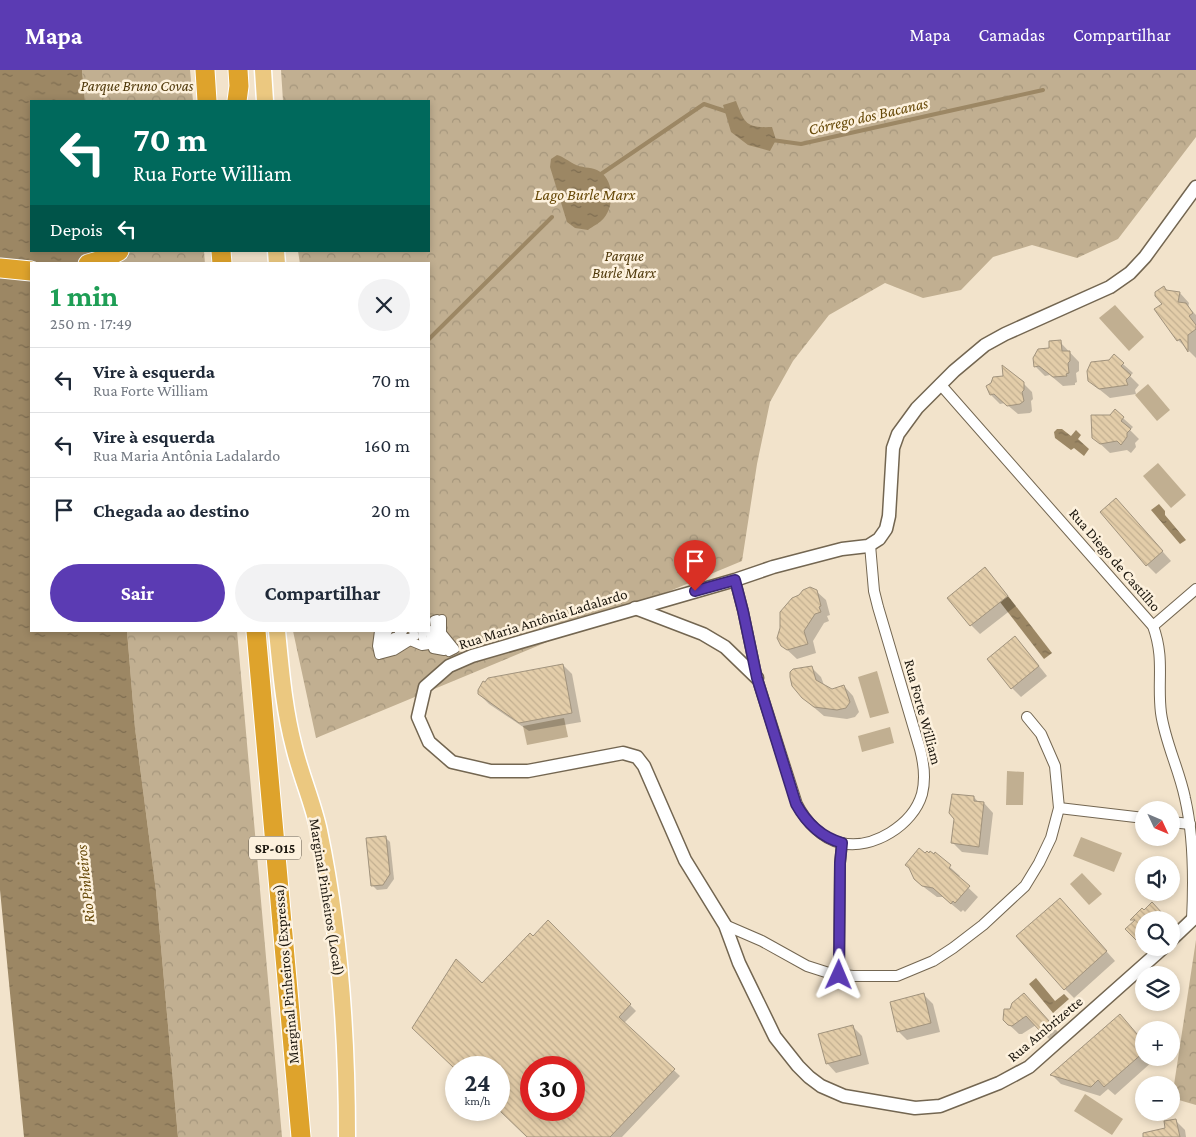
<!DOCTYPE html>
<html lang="pt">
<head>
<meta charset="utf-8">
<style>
  :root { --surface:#fff; --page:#f2f2f3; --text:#1f2937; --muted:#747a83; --line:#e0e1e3; --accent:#5b3bb3 }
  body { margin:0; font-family:"Crimson Pro",serif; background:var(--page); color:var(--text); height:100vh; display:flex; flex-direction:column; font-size:19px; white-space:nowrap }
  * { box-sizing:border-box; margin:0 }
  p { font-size:16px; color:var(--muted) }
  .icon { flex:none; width:28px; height:28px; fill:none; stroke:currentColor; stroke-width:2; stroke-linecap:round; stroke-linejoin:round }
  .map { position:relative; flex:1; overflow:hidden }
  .panel { position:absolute; left:30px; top:192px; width:400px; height:370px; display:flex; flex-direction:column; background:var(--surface); border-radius:0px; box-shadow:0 2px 8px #0003 }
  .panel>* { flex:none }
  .banner { position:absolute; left:30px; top:30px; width:400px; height:152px; border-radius:0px; box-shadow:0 2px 8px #0003; background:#00695c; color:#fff; overflow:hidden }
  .needle { width:32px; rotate:134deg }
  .buttons { position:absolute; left:1135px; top:731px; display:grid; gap:10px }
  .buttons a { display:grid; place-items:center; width:45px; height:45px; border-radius:50%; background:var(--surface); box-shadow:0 2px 8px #0003; font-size:25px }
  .speed { position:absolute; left:445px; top:986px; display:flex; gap:10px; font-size:25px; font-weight:700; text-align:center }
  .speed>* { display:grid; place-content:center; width:65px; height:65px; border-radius:50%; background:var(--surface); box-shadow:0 2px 8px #0003; line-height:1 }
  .speed small { font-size:12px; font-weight:400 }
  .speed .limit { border:8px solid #d22; background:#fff; color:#111 }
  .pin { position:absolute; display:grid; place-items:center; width:42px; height:42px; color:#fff; margin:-51px -21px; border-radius:50% 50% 50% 0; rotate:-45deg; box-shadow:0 0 5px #0007 }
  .pin .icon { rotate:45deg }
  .me { position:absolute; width:55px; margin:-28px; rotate:1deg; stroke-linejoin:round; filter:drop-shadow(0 0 4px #0008) }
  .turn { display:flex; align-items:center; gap:18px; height:105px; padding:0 20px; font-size:22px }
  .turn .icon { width:65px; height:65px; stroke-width:2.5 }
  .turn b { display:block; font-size:35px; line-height:42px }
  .then { display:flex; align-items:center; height:48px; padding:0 20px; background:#0003; gap:10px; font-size:19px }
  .round { display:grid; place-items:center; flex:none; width:52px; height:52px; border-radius:26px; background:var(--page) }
  .head { display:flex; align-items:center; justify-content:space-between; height:85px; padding:0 20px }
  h1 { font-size:30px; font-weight:700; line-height:38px; color:#1e9e55 }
  .cta { display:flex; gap:10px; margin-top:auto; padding:10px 20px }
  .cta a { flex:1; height:58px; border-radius:30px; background:var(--accent); color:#fff; font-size:20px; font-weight:700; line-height:58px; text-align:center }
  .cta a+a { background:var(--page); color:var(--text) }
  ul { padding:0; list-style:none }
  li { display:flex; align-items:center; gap:15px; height:65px; padding:0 20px; border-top:1px solid var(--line) }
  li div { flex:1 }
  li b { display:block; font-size:19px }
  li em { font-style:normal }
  header { display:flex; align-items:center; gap:30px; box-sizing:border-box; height:70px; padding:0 25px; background:var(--accent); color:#fff }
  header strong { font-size:24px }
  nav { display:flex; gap:28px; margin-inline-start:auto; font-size:18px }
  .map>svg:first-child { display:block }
  .forest { fill:url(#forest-crowns) }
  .pitch { fill:#c1af91 }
  .water { fill:url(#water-ripples) }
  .shadow { fill:#0003; fill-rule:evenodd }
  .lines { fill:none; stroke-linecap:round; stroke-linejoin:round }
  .stream { stroke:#9c8764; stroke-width:4 }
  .building { fill:url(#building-back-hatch); stroke:#a1937d; fill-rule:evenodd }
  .pedestrian-casing { stroke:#736651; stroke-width:10 }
  .minor-casing { stroke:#736651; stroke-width:12 }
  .tertiary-casing { stroke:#736651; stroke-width:15 }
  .primary-casing { stroke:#fff; stroke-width:19 }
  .motorway-casing { stroke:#fff; stroke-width:21 }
  .pedestrian { stroke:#fff; stroke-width:8 }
  .minor { stroke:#fff; stroke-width:10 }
  .tertiary { stroke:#fff; stroke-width:12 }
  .primary { stroke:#ebc880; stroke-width:16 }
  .motorway { stroke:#dea32c; stroke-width:19 }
  .route-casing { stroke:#3b2674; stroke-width:12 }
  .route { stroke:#5b3bb3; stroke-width:9 }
  .labels { text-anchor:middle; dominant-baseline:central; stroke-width:5; stroke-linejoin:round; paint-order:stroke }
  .shield { fill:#fdf1dd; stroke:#60584c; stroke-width:1 }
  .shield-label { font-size:14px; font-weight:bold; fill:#1c170e }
  .park-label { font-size:15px; font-style:italic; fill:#4f380a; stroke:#fdf1dd }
  .street-label { font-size:15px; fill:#1c170e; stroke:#fdf1dd }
  .water-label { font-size:16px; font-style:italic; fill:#674908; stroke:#fdf1dd }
</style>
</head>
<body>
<header>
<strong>Mapa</strong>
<nav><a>Mapa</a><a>Camadas</a><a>Compartilhar</a></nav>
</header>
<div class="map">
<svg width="1196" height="1067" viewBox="0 0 1196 1067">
  <defs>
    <pattern id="forest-crowns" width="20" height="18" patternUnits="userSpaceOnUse" patternTransform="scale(1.25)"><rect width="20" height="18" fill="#c1af91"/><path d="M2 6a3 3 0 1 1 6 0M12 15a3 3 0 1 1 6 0" fill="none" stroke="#a5967c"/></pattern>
    <pattern id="water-ripples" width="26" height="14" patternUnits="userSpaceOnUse" patternTransform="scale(1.25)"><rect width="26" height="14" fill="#9c8764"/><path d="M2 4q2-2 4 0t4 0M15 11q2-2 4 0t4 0" fill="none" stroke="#7e6d51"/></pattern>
    <pattern id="building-back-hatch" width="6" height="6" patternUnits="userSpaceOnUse" patternTransform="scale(1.25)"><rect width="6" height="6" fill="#e3cda9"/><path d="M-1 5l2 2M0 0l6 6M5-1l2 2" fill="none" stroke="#c2af90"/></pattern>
  </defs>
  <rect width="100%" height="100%" fill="#f2e3cb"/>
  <!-- forest -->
  <g class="forest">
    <polygon points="82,0 190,0 193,31 85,31"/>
    <polygon points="281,0 1196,0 1196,67 1118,169 1077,188 1032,175 993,187 961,220 923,228 885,213 829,245 793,291 770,332 757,394 742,491 316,668 293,561 429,561 429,194 300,194 298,181 429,181 429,31 283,31"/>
    <polygon points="94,181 204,181 205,194 96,194"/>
    <polygon points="127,561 237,561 282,1067 178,1067 156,821 135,658"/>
    <polygon points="1196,870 1196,1035 1172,1028"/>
  </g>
  <!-- pitch -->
  <g class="pitch">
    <polygon points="1115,235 1144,267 1129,281 1099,248"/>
    <polygon points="1148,314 1170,340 1157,351 1135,325"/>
    <polygon points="1158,393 1186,425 1171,438 1143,406"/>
    <polygon points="877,601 889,643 870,648 858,607"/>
    <polygon points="564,648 568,667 527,675 523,656"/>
    <polygon points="890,657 894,673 862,682 858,666"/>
    <polygon points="1007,701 1024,702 1023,735 1006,735"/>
    <polygon points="1081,767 1122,783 1114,802 1073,786"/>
    <polygon points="1082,803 1102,824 1089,835 1070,814"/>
    <polygon points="1085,1024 1123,1049 1112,1065 1074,1041"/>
  </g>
  <!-- water -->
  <g class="water">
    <polygon points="0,0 82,0 85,31 31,31 31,181 93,181 94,194 31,194 31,561 127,561 135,658 156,821 178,1067 24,1067 0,820"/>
    <path d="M736 31C745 54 746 58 772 57L776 70 770 81 748 75 731 62 723 35Z"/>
    <path d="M557 85C564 87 568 91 574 94 581 98 590 97 597 100 614 108 615 135 604 148 600 153 593 156 588 160L575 158 567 152 550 97 551 89Z"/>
    <polygon points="1057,359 1062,359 1071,366 1076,360 1081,365 1078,369 1089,379 1084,386 1074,378 1071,380 1055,368 1054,362"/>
    <polygon points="1159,434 1165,441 1165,445 1186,470 1180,474 1151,440"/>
    <polygon points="1008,526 1052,583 1044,589 1000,532"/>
    <polygon points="1036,908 1055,931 1064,924 1069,929 1053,943 1029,914"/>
  </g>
  <!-- shadow -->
  <g class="shadow">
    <polygon points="1164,217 1168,221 1180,223 1189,233 1188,237 1196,245 1196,288 1178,270 1164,234"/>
    <polygon points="1060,272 1079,292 1079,301 1076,303 1077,312 1075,313 1075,315 1063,316 1050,305 1045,306 1035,296 1051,279"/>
    <polygon points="1114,286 1133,303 1130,306 1139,315 1135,320 1136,324 1110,328 1089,311"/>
    <polygon points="1023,313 1032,322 1033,329 1031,331 1032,341 1030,343 1018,344 1005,333 1000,334 991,325"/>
    <polygon points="1115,341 1133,357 1130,360 1139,369 1135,373 1136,377 1131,383 1127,380 1110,383 1093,367"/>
    <polygon points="1125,439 1171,491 1156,504 1147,495"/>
    <polygon points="985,499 1016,536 980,564 971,555"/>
    <polygon points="816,521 826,530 830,545 827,546 829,551 824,553 813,571 816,583 797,589 782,575"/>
    <polygon points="1024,577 1047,606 1021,627 1012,618"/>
    <polygon points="563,595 572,604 581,652 529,661 489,634 479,624 486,614"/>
    <polygon points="812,598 821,607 824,615 832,620 844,616 853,626 859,642 855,647 847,649 824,646 803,628 791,611 792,603"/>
    <polygon points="974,727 979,733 984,733 993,743 988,785 962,782 953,773"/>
    <polygon points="385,767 390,772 394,809 387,819 377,820 372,815"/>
    <polygon points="935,784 960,806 958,808 978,827 965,842 963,840 961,842 943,827 937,827 925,818 915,808 925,785 934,786"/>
    <polygon points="1152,834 1168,850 1144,850 1144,876 1127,859"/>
    <polygon points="1069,839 1115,891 1074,928 1065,919"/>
    <path d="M548 852 636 941 624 953 680 1006 622 1067H529L499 1038V998H456L414 958 482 915 533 868ZM531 998H574V1040H531Z"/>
    <polygon points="924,925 933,934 940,962 907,970 898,961"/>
    <polygon points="1033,934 1058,962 1050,970 1036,955 1022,964 1019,964 1004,950"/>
    <polygon points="1129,955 1144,972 1144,988 1150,988 1153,991 1115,1025 1108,1019 1100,1026 1061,1014 1052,1005"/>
    <polygon points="853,957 862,966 869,994 836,1003 827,993"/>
    <polygon points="1175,1050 1185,1060 1186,1067 1154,1067"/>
  </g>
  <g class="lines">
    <!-- stream -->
    <g class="stream">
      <polyline points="772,70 801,74 1043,20"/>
      <polyline points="598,106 704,34 728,42"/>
      <polyline points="429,269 552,147"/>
    </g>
  </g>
  <!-- building -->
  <g class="building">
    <polygon points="1164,216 1166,220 1180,222 1178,232 1186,233 1193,243 1189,246 1196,255 1196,259 1188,265 1188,282 1180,269 1177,271 1154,239 1162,234 1155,226 1155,222"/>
    <polygon points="1061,270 1062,281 1070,281 1070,291 1068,293 1069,303 1066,304 1067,306 1053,307 1039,296 1034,297 1033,288 1038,279 1049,278 1049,271"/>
    <polygon points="1114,284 1124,293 1121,296 1131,305 1126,310 1128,315 1099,319 1088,311 1087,301 1091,292 1109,290"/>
    <polygon points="1002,295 1024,312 1024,320 1022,322 1024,331 1020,334 1007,336 994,324 990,325 986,316 991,313 993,307 1003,306"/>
    <polygon points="1115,339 1124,347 1121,351 1131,359 1127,363 1127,367 1121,375 1117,371 1100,374 1092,368 1091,345 1110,345"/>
    <polygon points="1116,428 1163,481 1146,496 1100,442"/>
    <polygon points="985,497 1008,526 970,556 947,528"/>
    <polygon points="810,517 817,520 821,536 819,537 821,542 815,544 804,561 808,574 787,580 781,576 777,568 780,558 780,542 792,528 799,525 803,520"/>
    <polygon points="1015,566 1039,596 1011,619 987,589"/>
    <polygon points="563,594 572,643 519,653 478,624 478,620 483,611 485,612 488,608"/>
    <polygon points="812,596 816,610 832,619 844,615 850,632 846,638 837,640 814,637 802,628 792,616 790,607 790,602 793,599"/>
    <polygon points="952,724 974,726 974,731 984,732 979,777 951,773 954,749 949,743"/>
    <polygon points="386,766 390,804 383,815 371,816 366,768"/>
    <polygon points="919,778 925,783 927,781 929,783 930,781 934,784 935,782 951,795 949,798 970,816 955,833 953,831 951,834 933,818 922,816 914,809 909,798 905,795"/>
    <polygon points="1060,828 1107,881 1064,920 1016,866"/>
    <polygon points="1152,832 1163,844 1157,850 1144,850 1144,862 1136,870 1125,859 1135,850 1130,850 1142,838 1144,840"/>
    <path d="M548 850 631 934 619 947 675 999 610 1067H527L499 1040V998H454L412 958 456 889 482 913 530 863 533 866ZM531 998H574V1040H531Z"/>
    <polygon points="924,923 931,953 897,962 890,932"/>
    <polygon points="1024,923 1050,952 1040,961 1026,946 1012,956 1008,955 1003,950 1004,939 1010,939 1012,933"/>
    <polygon points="1120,944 1143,971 1139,974 1144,980 1144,982 1104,1017 1098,1010 1091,1017 1050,1005"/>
    <polygon points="853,955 861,985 826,994 818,964"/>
    <polygon points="1176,1049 1180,1067 1143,1067 1143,1063 1165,1058 1164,1051"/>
  </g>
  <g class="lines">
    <!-- pedestrian casing -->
    <g class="pedestrian-casing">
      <g id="pedestrian">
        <polyline points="429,560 433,579 444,581 436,567 434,550 437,549 436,562 449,582 455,579 442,563 442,549"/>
        <polyline points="379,561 377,576 379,585 394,581 410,571 422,576 429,575 423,569 422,561"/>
        <polyline points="388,561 385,567 388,571 394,567 408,568 415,566 413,561"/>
        <polyline points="400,561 399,562 403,561"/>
        <path d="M382 566 381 573 385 579C393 573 400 569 411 570"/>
      </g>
    </g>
    <!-- minor casing -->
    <g class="minor-casing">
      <g id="minor">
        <path d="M940 314 1153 556C1165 589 1157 611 1161 643 1165 672 1179 699 1185 728 1194 767 1194 810 1192 850"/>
        <path d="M735 510 743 541 757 608 797 734C805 750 821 769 841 773 873 780 913 755 922 724 926 708 924 694 920 679L878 537 874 521 870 475"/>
        <polyline points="1153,556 1196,519"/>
        <polyline points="1059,738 1144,748"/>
        <polyline points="1171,752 1190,754"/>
        <polyline points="725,855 762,871 807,896 832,904 853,906 897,906 933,891 953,878 983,855 1025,816 1039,793 1051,768 1059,738 1055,696 1041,664 1027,647"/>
        <polyline points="839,905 840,793 842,773"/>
      </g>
    </g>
    <!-- tertiary casing -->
    <g class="tertiary-casing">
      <g id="tertiary">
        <polyline points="635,538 703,564 725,577 757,608"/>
        <polyline points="1171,870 1192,850 1196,848"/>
        <polyline points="1163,878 1029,997 999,1013 940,1036 915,1038 844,1026 821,1016 809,1007 798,996 775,967 739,893 725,855 685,790 644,696 637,687 623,683 528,701 491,701 452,692 429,672 418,647 425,617 449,596 472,586 735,510 773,497 842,479 868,476 879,469 886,459 889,446 893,378 898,364 917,338 954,301 985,275 1005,264 1110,217 1130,203 1145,187 1196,117"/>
      </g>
    </g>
    <!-- primary casing -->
    <g class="primary-casing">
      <g id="primary">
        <polyline points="263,0 265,31"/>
        <polyline points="276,181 277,194"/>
        <path d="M277 561C281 601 284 639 294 677 301 706 313 733 319 761 340 861 347 965 347 1067"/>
      </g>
    </g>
    <!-- motorway casing -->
    <g class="motorway-casing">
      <g id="motorway">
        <polyline points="205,0 207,31"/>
        <polyline points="237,31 239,16 238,0"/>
        <polyline points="221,181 222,194"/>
        <polyline points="88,194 102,190 119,181"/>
        <polyline points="0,198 31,201"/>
        <polyline points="256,561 301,1067"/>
      </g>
    </g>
    <!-- pedestrian -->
    <use href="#pedestrian" class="pedestrian"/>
    <!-- minor -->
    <use href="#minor" class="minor"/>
    <!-- tertiary -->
    <use href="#tertiary" class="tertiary"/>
    <!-- primary -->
    <use href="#primary" class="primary"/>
    <!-- motorway -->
    <use href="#motorway" class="motorway"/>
  </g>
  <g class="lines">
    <!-- route casing -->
    <g class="route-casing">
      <path id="route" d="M695 521 735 510 743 541 757 608 796 734C806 752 821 767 842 773L840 793 839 905"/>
    </g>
    <!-- route -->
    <use href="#route" class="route"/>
  </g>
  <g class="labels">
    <!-- shield labels -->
    <rect class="shield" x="249" y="766.5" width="52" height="23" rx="4"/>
    <g class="shield-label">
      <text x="275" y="778">SP-015</text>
    </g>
    <!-- park labels -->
    <g class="park-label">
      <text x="137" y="16">Parque Bruno Covas</text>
      <text x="624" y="186">Parque<tspan x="624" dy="17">Burle Marx</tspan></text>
    </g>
    <!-- street labels -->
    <g class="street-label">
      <text transform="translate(1115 490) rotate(49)">Rua Diego de Castilho</text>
      <text transform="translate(543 549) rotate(-17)">Rua Maria Antônia Ladalardo</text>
      <text transform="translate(923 642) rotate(75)">Rua Forte William</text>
      <text transform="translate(327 827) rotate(81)">Marginal Pinheiros (Local)</text>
      <text transform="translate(286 904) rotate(-95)">Marginal Pinheiros (Expressa)</text>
      <text transform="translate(1045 959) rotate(-40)">Rua Ambrizette</text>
    </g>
    <!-- water labels -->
    <g class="water-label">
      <text transform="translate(868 46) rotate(-13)">Córrego dos Bacanas</text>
      <text x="585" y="124">Lago Burle Marx</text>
      <text transform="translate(85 814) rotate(-96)">Rio Pinheiros</text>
    </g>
  </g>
</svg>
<div class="buttons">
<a><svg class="needle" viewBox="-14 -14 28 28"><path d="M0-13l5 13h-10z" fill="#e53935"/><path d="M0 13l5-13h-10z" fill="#747a83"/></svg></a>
<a><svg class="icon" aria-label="sound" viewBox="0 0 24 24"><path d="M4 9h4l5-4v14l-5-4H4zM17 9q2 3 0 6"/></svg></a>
<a><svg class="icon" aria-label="search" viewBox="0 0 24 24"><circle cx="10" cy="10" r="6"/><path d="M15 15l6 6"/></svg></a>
<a><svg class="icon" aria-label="layers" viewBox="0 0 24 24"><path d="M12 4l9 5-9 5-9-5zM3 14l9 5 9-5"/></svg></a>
<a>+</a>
<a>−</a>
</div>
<div class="speed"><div>24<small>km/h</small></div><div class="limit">30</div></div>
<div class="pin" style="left:695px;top:521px;background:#d93025"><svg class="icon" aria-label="arrive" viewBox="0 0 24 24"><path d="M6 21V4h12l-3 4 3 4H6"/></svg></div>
<svg class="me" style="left:839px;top:905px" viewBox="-20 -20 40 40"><path d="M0-17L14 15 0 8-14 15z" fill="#5b3bb3" stroke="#fff" stroke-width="4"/></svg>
<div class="banner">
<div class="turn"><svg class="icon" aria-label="left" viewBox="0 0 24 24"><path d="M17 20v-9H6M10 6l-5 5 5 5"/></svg><div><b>70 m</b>Rua Forte William</div></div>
<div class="then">Depois<svg class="icon" aria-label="left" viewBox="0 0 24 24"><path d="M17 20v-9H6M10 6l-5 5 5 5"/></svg></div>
</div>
<section class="panel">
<div class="head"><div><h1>1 min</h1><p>250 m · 17:49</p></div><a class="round"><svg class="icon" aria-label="close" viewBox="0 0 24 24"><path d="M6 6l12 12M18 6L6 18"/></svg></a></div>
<ul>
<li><svg class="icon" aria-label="left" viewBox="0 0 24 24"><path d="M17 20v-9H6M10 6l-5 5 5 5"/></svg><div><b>Vire à esquerda</b><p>Rua Forte William</p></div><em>70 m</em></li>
<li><svg class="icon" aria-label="left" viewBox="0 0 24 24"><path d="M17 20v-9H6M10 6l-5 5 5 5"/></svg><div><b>Vire à esquerda</b><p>Rua Maria Antônia Ladalardo</p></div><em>160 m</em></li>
<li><svg class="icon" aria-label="arrive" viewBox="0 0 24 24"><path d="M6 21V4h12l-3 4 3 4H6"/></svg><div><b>Chegada ao destino</b></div><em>20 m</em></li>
</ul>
<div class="cta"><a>Sair</a><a>Compartilhar</a></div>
</section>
</div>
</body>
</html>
